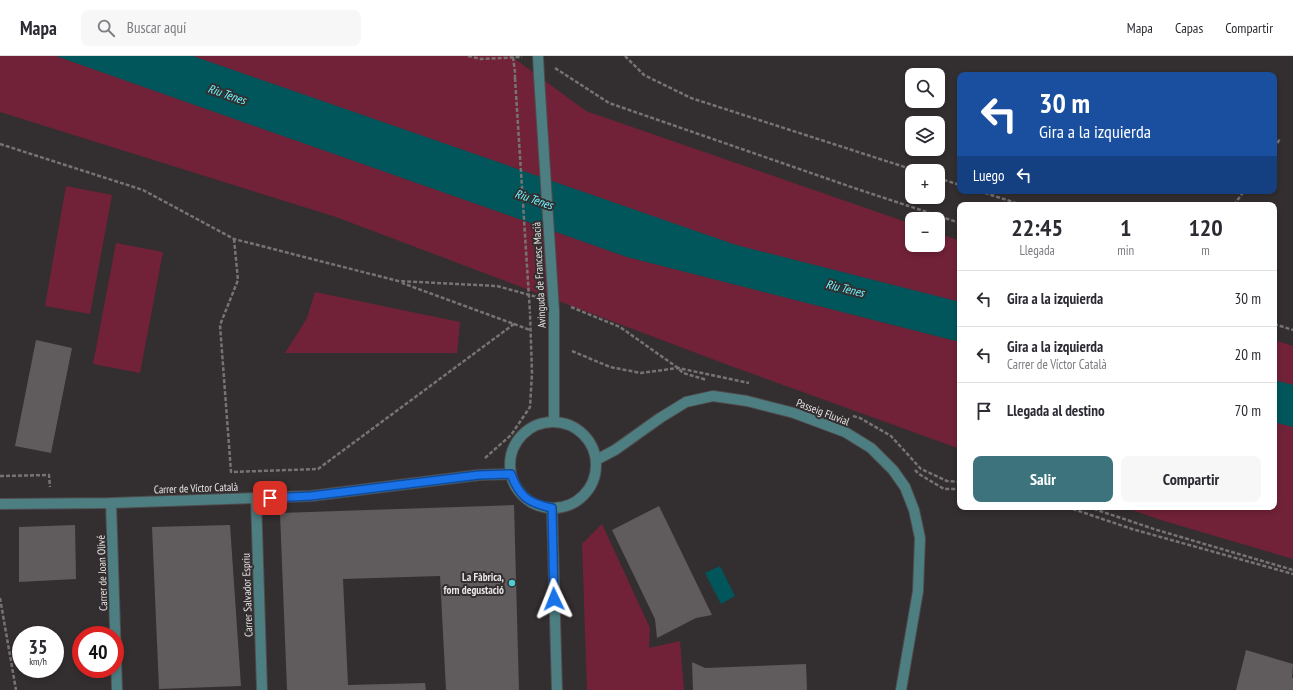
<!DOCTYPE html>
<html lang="es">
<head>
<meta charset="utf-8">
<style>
  :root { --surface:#fff; --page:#f7f7f7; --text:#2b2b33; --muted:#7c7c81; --line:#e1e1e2; --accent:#3c737c }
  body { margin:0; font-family:"PT Sans Narrow",sans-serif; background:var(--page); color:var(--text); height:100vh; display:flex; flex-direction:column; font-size:15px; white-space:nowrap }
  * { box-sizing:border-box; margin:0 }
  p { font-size:13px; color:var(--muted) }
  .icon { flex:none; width:22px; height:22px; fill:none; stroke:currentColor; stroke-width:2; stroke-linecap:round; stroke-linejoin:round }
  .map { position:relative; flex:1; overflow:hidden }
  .panel { position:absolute; left:957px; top:146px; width:320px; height:308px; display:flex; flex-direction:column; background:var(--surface); border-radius:8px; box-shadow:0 2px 6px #0003 }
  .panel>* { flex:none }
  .banner { position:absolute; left:957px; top:16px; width:320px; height:122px; border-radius:8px; box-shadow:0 2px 6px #0003; background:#1a4fa0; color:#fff; overflow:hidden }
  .fabs { position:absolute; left:905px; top:12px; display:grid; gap:8px }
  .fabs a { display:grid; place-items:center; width:40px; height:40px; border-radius:8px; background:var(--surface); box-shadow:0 2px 6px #0003; font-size:20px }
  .speed { position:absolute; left:12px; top:570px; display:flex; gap:8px; font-size:20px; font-weight:700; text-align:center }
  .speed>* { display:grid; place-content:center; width:52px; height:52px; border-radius:50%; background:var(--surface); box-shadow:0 2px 6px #0003; line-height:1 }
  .speed small { font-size:10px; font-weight:400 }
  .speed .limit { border:6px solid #d22; background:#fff; color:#111 }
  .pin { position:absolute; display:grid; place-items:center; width:34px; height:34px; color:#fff; margin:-17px; border-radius:8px; box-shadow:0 2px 6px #0006 }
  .me { position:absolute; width:44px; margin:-22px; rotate:358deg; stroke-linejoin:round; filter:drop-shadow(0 0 3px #0008) }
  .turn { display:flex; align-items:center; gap:14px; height:84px; padding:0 16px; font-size:18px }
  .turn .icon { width:52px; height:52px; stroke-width:2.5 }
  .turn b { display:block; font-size:28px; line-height:34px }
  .then { display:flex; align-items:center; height:38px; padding:0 16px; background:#0003; gap:8px; font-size:15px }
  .eta { display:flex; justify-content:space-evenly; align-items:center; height:68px; text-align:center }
  .eta b { font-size:24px; font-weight:700; line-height:28px }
  .cta { display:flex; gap:8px; margin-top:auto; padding:8px 16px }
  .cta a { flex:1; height:46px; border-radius:8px; background:var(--accent); color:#fff; font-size:16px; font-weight:700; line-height:46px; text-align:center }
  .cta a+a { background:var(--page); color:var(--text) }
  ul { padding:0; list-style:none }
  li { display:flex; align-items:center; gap:12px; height:56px; padding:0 16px; border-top:1px solid var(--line) }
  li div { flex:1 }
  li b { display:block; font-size:15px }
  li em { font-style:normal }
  header { display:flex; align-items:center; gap:24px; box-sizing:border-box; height:56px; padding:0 20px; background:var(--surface); border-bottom:1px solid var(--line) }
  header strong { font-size:19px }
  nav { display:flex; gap:22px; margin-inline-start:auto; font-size:14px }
  .search { width:280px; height:36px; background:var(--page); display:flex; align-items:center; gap:10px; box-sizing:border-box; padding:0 14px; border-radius:8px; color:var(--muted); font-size:15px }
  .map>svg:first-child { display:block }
  .green { fill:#722238 }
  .water { fill:#00565b }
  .building { fill:#605b5c }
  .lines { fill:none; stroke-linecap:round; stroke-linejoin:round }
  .minor-casing { stroke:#504b4c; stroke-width:12 }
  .path { stroke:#777374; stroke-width:2.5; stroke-dasharray:4 2; stroke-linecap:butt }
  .minor { stroke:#4d7e81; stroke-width:10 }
  .minor-bridge-casing { stroke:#504b4c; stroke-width:12; stroke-linecap:butt }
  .path-bridge { stroke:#777374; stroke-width:2.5; stroke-dasharray:4 2; stroke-linecap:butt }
  .minor-bridge { stroke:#4d7e81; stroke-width:10 }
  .route-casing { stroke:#114b97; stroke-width:10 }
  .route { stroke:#1a73e8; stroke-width:7 }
  .poi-dot { fill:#51ccd5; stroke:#332e2f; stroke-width:1.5 }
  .labels { text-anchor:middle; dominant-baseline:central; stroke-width:4; stroke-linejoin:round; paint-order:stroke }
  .street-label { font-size:11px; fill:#e8e5e6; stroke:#332e2f }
  .poi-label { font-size:11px; font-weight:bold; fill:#e8e5e6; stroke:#332e2f; text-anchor:end }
  .water-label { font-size:12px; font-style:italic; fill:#6ef5ff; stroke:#332e2f }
</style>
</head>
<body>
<header>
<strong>Mapa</strong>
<div class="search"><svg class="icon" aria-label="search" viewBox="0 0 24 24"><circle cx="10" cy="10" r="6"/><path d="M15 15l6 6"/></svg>Buscar aquí</div>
<nav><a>Mapa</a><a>Capas</a><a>Compartir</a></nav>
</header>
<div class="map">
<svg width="1293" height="634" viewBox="0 0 1293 634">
  <rect width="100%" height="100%" fill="#332e2f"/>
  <!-- green -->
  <g class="green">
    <polygon points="0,0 56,0 627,201 960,286 960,393 728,309 336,161 0,56"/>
    <polygon points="193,0 511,0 586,55 912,168 912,189 938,189 938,177 960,185 960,246 736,189"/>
    <polygon points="66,130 112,139 90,258 45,250"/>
    <polygon points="116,187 163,196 140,317 93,308"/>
    <polygon points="315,236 460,266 457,297 285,297 307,262"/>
    <polygon points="1274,284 1293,290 1293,329 1274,324"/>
    <polygon points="1274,366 1293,371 1293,503 1164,465 1123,451 1274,451"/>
    <polygon points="602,468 650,572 649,592 680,585 684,634 587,634 582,488"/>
  </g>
  <!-- water -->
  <g class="water">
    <polygon points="56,0 193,0 736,189 960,246 960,286 627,201"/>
    <polygon points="1274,324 1293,329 1293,371 1274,366"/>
    <polygon points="720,510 735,540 721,548 705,517"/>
  </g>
  <!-- building -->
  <g class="building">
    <polygon points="36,284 72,292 51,397 15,390"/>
    <polygon points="514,449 519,634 446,634 440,520 343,523 348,629 425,627 426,634 287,634 280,457"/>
    <polygon points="659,450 712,559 696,562 657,582 655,563 612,474"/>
    <polygon points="75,469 76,523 19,526 19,471"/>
    <polygon points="230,469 241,630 159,633 152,471"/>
    <polygon points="1246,594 1293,608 1292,622 1293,622 1293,634 1236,634"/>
    <polygon points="692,606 705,612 806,608 807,634 693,634"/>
  </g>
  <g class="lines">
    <!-- minor casing -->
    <g class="minor-casing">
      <g id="minor">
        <polyline points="538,0 539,20"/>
        <polyline points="554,255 554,366"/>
        <circle cx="553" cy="409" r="43"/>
        <polyline points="596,404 615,394 660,362 686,346 713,340 747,345 794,357 845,376 871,392 893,414 905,431 914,454 920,482 918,535 901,634"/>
        <polyline points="256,442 262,634"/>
        <polyline points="111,447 117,634"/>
        <polyline points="0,448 111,447 311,440 479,419 511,418"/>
        <polyline points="552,452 557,634"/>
      </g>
    </g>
    <!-- path -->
    <g class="path">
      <polyline points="468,0 481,3 522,1"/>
      <polyline points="625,0 644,19 691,42 917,115"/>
      <polyline points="513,1 515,16 515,22"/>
      <polyline points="555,12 609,47 860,134 960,167"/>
      <polyline points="0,88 143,134 234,183 398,225 497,230 537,241"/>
      <polyline points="1274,92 1280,83"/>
      <polyline points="938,122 960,129"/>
      <polyline points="979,135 1022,149"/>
      <polyline points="1234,149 1244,135"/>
      <polyline points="234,183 238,224 220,269 231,416 318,413 514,268 402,227"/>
      <polyline points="571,251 620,271 678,312 683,317 707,324"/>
      <polyline points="514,268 530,274"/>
      <polyline points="1274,268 1293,274"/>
      <polyline points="572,295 610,311 641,317 678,312 749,327"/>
      <polyline points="853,360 860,362 891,380 921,413 947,425 960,426"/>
      <polyline points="485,402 511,379 530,351 532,317 530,257"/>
      <polyline points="915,414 919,418 944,433 960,433"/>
      <polyline points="0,420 49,419 50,431"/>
      <polyline points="1067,451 1132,473 1293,518"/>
      <polyline points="1088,451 1157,474 1293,514"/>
      <polyline points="0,542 16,634"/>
    </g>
    <!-- minor -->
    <use href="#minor" class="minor"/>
    <!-- minor-bridge casing -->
    <g class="minor-bridge-casing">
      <polyline id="minor-bridge" points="539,20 554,255"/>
    </g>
    <!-- path-bridge -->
    <polyline class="path-bridge" points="515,22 530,257"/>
    <!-- minor-bridge -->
    <use href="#minor-bridge" class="minor-bridge"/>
  </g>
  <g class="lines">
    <!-- route casing -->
    <g class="route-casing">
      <path id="route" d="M270 442 311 440 479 419 511 418C519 440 528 447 552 452L554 543"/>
    </g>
    <!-- route -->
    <use href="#route" class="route"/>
  </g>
  <!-- markers -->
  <circle class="poi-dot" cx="512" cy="527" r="4"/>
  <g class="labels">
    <!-- street labels -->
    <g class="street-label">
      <text transform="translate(539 219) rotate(-93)">Avinguda de Francesc Macià</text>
      <text transform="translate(823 356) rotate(21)">Passeig Fluvial</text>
      <text transform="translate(196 432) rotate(-2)">Carrer de Víctor Català</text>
      <text transform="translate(102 517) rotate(-92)">Carrer de Joan Olivé</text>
      <text transform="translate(247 539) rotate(-92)">Carrer Salvador Espriu</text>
    </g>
    <!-- poi labels -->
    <g class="poi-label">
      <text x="504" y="521">La Fàbrica,<tspan x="504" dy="13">forn degustació</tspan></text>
    </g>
    <!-- water labels -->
    <g class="water-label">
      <text transform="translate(227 38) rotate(19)">Riu Tenes</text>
      <text transform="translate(534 143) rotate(19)">Riu Tenes</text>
      <text transform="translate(845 232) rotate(14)">Riu Tenes</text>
    </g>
  </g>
</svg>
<div class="fabs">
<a><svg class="icon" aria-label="search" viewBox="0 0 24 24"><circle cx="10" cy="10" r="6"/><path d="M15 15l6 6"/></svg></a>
<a><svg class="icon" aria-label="layers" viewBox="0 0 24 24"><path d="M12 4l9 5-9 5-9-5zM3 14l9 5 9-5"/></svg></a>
<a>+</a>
<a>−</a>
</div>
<div class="speed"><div>35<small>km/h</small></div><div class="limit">40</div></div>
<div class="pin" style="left:270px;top:442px;background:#d93025"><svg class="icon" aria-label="arrive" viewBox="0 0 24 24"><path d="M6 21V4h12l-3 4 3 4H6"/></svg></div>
<svg class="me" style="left:554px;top:543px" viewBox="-20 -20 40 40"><path d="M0-17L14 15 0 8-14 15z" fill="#1a73e8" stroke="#fff" stroke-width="4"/></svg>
<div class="banner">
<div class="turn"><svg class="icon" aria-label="left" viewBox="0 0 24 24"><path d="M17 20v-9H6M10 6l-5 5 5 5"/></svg><div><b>30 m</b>Gira a la izquierda</div></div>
<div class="then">Luego<svg class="icon" aria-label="left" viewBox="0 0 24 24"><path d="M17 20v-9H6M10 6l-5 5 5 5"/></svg></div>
</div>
<section class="panel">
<div class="eta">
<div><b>22:45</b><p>Llegada</p></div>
<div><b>1</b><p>min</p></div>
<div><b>120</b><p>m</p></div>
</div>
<ul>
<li><svg class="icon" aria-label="left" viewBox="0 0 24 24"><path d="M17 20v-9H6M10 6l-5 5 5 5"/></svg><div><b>Gira a la izquierda</b></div><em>30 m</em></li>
<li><svg class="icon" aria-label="left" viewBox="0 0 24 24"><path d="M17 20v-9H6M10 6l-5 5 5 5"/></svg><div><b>Gira a la izquierda</b><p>Carrer de Víctor Català</p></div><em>20 m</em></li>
<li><svg class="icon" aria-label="arrive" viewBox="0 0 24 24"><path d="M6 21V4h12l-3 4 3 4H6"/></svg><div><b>Llegada al destino</b></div><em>70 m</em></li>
</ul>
<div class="cta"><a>Salir</a><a>Compartir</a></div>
</section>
</div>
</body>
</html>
